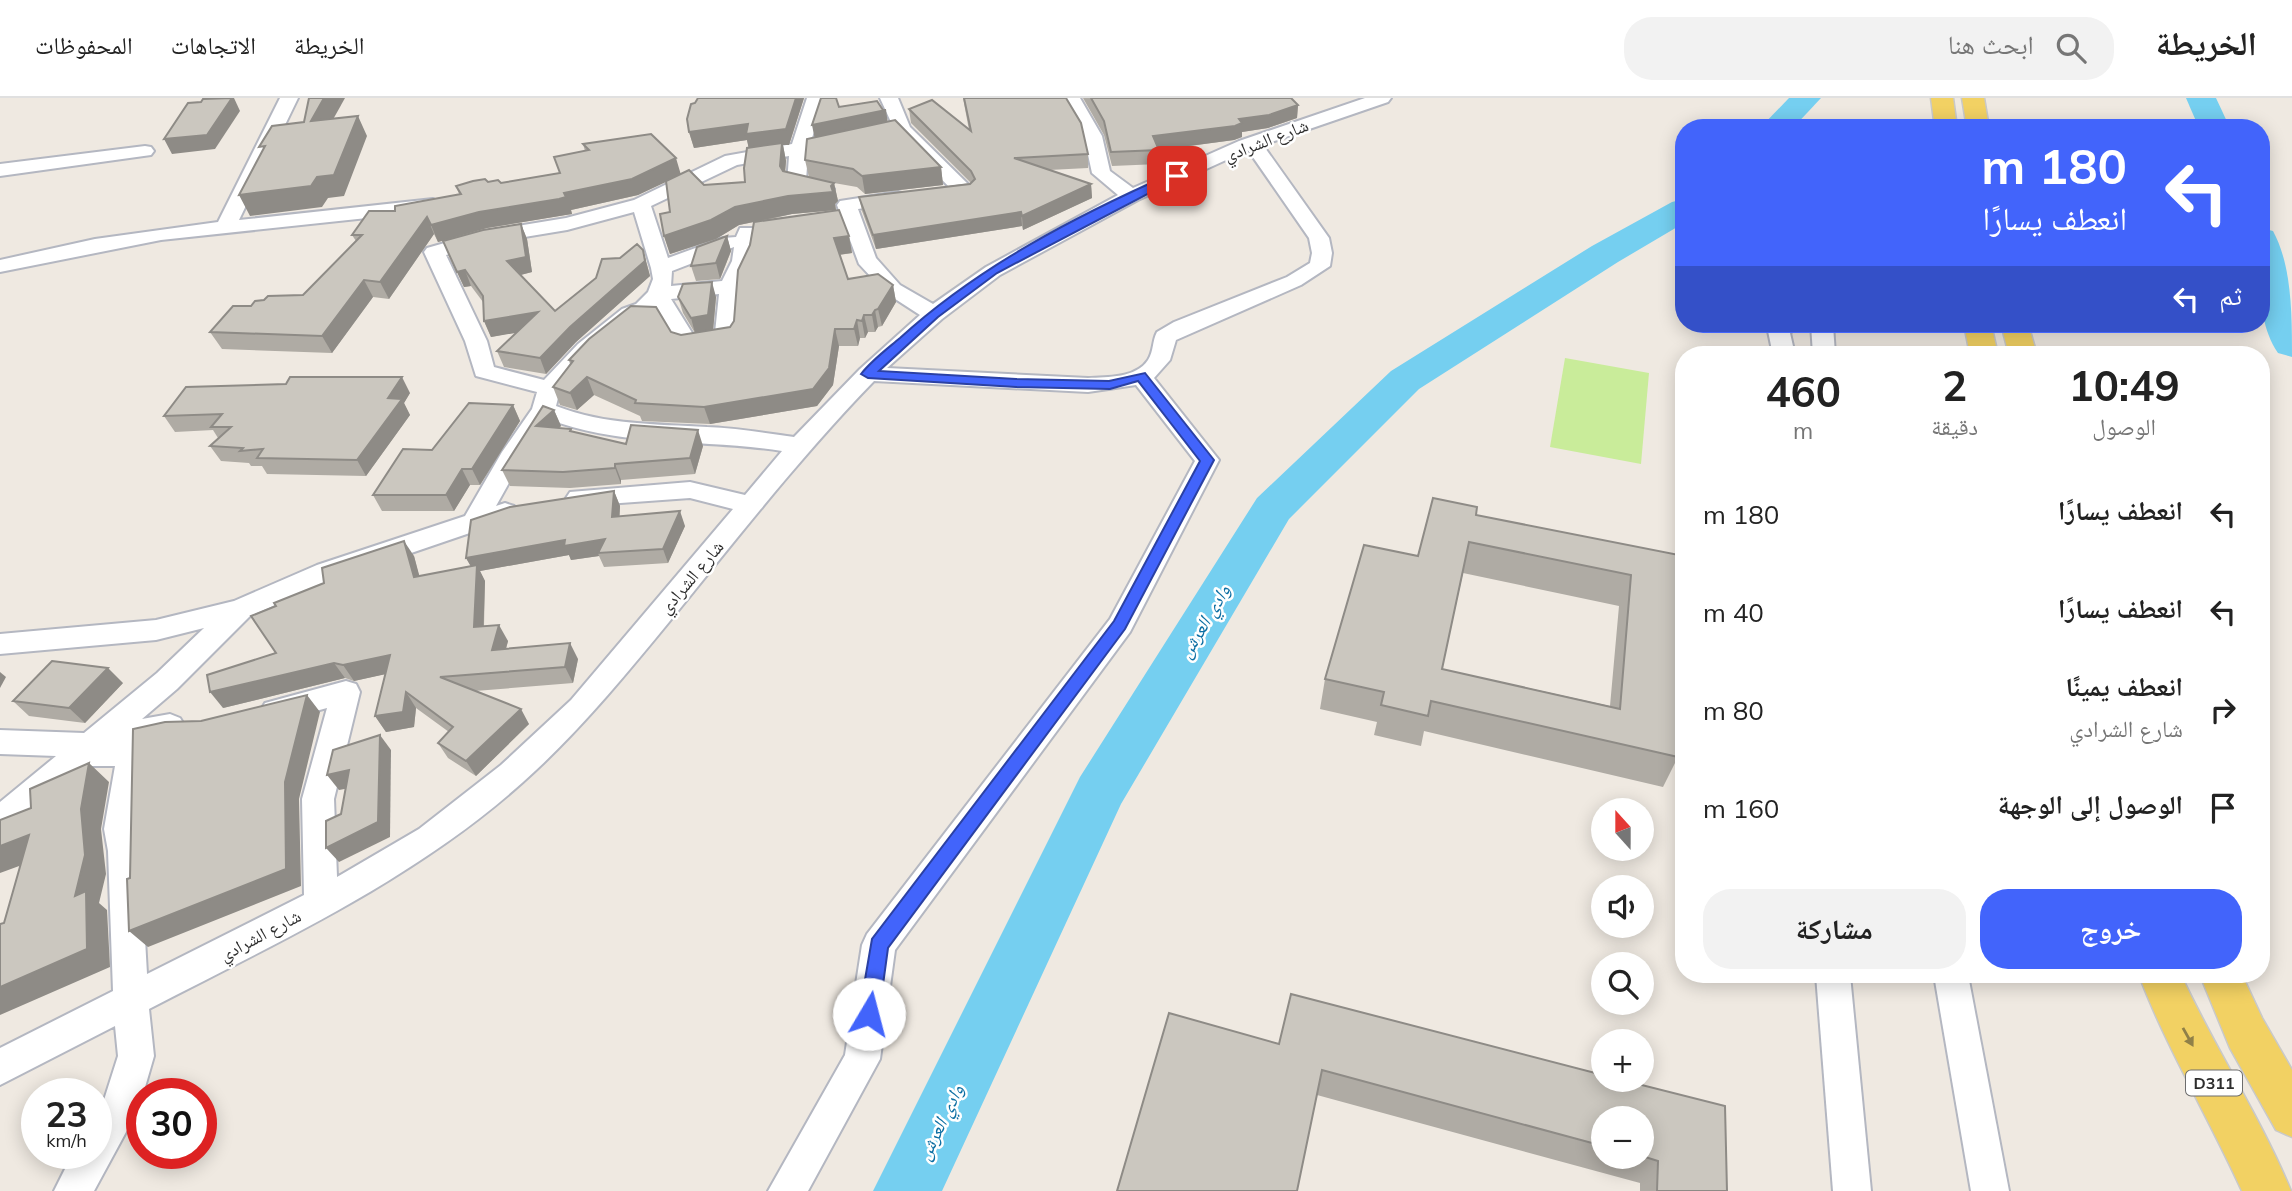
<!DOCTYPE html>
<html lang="ar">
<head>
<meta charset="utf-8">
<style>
  :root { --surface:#fff; --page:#f2f2f2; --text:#222; --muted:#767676; --line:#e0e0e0; --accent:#4264fb }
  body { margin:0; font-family:Mulish,"Noto Naskh Arabic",sans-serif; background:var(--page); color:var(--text); direction:rtl; height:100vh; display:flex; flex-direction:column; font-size:26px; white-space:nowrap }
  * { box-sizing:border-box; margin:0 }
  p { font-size:23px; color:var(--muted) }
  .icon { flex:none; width:38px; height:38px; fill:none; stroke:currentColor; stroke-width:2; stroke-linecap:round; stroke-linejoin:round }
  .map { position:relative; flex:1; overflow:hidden; direction:ltr }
  .details { position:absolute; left:1675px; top:248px; width:595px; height:637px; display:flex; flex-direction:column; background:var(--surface); border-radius:28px; box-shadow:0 4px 18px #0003; direction:rtl }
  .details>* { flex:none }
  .guide { position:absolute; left:1675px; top:21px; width:595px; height:214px; border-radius:28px; box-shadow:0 4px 18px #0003; direction:rtl; background:#4264fb; color:#fff; overflow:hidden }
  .needle { width:46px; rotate:339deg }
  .controls { position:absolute; left:1591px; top:700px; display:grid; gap:14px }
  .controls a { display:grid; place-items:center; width:63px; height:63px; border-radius:50%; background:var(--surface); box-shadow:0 4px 18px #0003; font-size:35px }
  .speed { position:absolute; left:21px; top:980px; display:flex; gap:14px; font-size:35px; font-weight:700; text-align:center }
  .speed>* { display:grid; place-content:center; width:91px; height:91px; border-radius:50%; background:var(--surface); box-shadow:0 4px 18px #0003; line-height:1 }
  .speed small { font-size:18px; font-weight:400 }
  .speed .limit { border:10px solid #d22; background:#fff; color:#111 }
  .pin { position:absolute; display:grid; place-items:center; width:60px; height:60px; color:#fff; margin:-30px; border-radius:14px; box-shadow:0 4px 10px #0006 }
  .me { position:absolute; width:77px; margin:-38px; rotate:8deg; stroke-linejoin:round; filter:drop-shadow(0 0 5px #0008) }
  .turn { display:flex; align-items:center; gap:24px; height:147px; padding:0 28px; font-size:32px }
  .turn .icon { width:91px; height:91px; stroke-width:2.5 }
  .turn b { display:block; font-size:49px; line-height:60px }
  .then { display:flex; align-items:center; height:66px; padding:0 28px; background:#0003; gap:14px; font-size:26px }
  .eta { display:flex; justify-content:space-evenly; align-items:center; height:119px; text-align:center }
  .eta b { font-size:42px; font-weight:700; line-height:49px }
  .primary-button { display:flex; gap:14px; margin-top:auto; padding:14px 28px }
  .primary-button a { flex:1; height:80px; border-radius:28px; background:var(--accent); color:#fff; font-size:28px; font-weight:700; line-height:80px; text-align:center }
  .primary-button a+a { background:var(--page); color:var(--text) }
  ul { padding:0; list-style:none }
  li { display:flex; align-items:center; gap:21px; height:98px; padding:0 28px }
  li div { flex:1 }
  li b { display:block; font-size:26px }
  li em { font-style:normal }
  header { display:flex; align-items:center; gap:42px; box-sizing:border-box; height:98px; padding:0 35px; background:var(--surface); border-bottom:2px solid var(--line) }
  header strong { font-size:33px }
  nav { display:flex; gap:38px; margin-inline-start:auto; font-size:24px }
  .search { width:490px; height:63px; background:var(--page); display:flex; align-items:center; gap:18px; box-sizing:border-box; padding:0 24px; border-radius:28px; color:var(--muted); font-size:26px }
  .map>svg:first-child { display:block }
  .pitch { fill:#c9ec9a }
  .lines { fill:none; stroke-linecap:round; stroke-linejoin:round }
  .river { fill:#75cff0; fill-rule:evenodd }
  .minor-casing { stroke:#b4b7c1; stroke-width:4 }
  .major-casing { stroke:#c9c9c9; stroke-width:3 }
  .minor { fill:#fff; fill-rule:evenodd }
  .major { fill:#f2d163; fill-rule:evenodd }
  .wall { fill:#afaba4; fill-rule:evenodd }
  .shaded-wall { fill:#8e8b86 }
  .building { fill:#cbc7bf; stroke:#8e8b86; stroke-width:2; fill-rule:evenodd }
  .oneway { fill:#908048 }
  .route { fill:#4264fb; stroke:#2b41a3; stroke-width:2 }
  .labels { text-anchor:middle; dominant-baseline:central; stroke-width:5; stroke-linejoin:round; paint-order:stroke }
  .shield { fill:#fff; stroke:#6d6d6d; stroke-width:2 }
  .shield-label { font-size:16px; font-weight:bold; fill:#2e2e2e }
  .street-label { font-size:18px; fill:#2e2e2e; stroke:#fff }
  .water-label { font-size:19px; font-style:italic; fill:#0d6fa3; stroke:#fff }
</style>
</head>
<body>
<header>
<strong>الخريطة</strong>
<div class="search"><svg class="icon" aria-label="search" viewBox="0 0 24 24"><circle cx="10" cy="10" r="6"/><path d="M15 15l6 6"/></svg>ابحث هنا</div>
<nav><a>الخريطة</a><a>الاتجاهات</a><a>المحفوظات</a></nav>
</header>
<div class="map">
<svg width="2292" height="1093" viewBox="0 0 2292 1093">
  <rect width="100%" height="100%" fill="#efe9e1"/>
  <!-- pitch -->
  <polygon class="pitch" points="1565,260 1649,275 1641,366 1550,349"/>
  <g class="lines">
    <!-- river -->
    <g class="river">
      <polygon points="1789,0 1821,0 1793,30 1760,30"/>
      <polygon points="2186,0 2216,0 2230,30 2199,30"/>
      <polygon points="1684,101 1684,125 1618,164 1419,291 1289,421 1121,706 942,1093 873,1093 1080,679 1257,400 1391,273 1592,148 1672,104"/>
      <path d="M2261 130 2273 133C2292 168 2292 217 2292 259L2278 255C2254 220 2261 170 2261 130Z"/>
    </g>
    <!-- minor casing -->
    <g class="minor-casing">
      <g id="minor">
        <polygon points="280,0 298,0 239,122 433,101 443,107 433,113 161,142 0,174 0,162 95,141 218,124"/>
        <path d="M807 0H825L811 43 844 38 853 43 850 47 808 55 806 82 831 87 834 91 831 95 824 97 789 90 787 86 789 58 737 67 651 108 668 160 723 140 736 139 740 130H754L757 134 752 163 740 188 736 240 733 245 687 252 679 250 656 211 652 216 638 221 594 256 560 292 556 308C605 327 656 326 707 329 736 330 765 335 794 339L860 271 920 217 886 195 859 166 837 107 840 103 898 94 905 96 908 100 905 104 858 111 876 160 900 187 933 206 986 169 1118 97 1092 75 1084 38 1062 0H1080L1102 38 1110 73 1133 90 1239 43 1365 0H1391L1388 4 1263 47 1329 140 1332 155 1330 168 1301 187 1176 242 1170 262 1154 280 1219 362 1130 534 895 852 880 961 808 1093H768L845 957 862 847 867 836 1110 521 1195 363 1136 287 1088 294 874 283C800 359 736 442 669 524 623 580 577 636 523 684 414 782 278 844 149 911L154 958 139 1010 94 1093H54L73 1055H96V1015L104 1002 118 958 115 928 0 987V950L113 893 108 753 104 731 115 668H86L11 731 0 735V704L56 658 0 656V632L84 635 157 575 204 530 156 542 0 556V536L156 522 234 503 317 467 465 418 502 354 532 311 537 294 476 278 465 243 424 154 427 150 487 133 566 120 634 102 725 58 792 46ZM1248 52 1309 140 1312 155 1310 165 1287 179 1174 224 1157 234C1152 243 1154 253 1148 262 1136 280 1108 279 1088 280L887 270 942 221 1000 177 1138 102ZM634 114 651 170 653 181 648 194 636 206 622 211 578 246 544 282 494 269 487 243 446 157 489 145 567 132ZM734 149 732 163 722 183 671 188 672 173ZM719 196 715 235 694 238 671 201ZM549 321C617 349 708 341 782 353L745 397 690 384 570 394 566 400 570 406 579 408 690 400 733 411 571 602 501 667 419 731 337 779 334 701 360 594 356 586 346 583 265 605 260 613 265 621 275 624 327 610 302 701 304 797 147 876 140 753 136 731 147 656 143 647 135 645 180 636 185 628 180 620 170 616 142 621 177 591 250 518 335 481 514 420 518 414 514 408 505 405 496 408 525 356Z"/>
        <polygon points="880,0 898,0 910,29 971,89 974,93 971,97 957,97 896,35"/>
        <polygon points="145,48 151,49 154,53 151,57 0,78 0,66"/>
        <polygon points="1775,226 1801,226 1790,235 1795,257 1773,257 1768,233"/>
        <polygon points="1811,226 1833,226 1835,257 1813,257"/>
        <polygon points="1816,877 1850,877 1871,1093 1833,1093"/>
        <polygon points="1934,877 1968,877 2009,1093 1971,1093"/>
      </g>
    </g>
    <!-- major casing -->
    <g class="major-casing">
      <g id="major">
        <polygon points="1931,0 1953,0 1957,30 1935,30"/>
        <polygon points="1962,0 1984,0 1989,30 1967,30"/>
        <polygon points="1964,226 1991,226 1998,257 1970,257"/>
        <polygon points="2001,226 2028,226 2037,257 2009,257"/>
        <path d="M2139 877H2181C2215 951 2260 1018 2291 1093H2242C2209 1020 2167 951 2139 877Z"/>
        <polygon points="2200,877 2242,877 2262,920 2292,972 2292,1039 2276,1032 2230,950"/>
      </g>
    </g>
    <!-- minor -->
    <use href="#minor" class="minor"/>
    <!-- major -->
    <use href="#major" class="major"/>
  </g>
  <!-- wall -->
  <g class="wall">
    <polygon points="698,0 804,0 789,47 783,47 786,63 785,74 809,79 805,62 814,40 839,9 888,24 941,69 943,87 865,96 857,89 834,85 838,103 835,106 836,112 792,116 762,123 849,138 852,155 839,157 848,181 893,187 896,204 882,228 878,229 875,234 868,234 865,240 860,240 858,248 839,248 833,287 817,308 710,326 642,323 640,318 594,297 577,312 560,307 553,289 570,266 569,262 671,234 681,237 695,235 683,215 678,199 716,199 713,232 730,229 734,223 754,124 739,127 716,141 670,156 664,138 670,114 666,83 638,97 571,112 572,116 565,117 487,130 438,144 434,136 389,201 373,199 332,255 222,251 210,234 251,208 303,197 356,143 352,137 395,113 459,96 456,88 488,84 501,85 560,75 585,53 583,46 681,76 704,87 745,84 749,50 747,42 694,50 689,34 695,5"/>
    <polygon points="963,0 1066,0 1088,56 1088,70 1049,72 1091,86 1092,100 1023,132 1022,128 876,151 862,113 859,99 971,85 911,25 909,11 969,32"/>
    <polygon points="1083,0 1291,0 1298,7 1297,20 1268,30 1242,34 1242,39 1234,42 1159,52 1159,66 1112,68 1104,37"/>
    <polygon points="521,126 527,141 532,174 520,177 555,213 620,160 643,152 650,178 576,244 546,276 504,269 497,253 517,234 491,239 484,223 483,204 471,188 464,189 443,143"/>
    <polygon points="727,138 731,153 720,181 696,183 691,168"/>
    <polygon points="410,295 404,305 410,317 366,378 267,376 262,368 251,368 249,365 221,363 210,348 218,340 213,332 175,334 164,318"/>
    <polygon points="513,307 520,323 480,387 470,387 454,413 382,413 373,397 432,352"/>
    <polygon points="554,312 561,328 559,330 571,331 572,334 626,346 703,348 695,376 621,382 621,386 570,390 510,388 502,372"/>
    <polygon points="614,393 620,408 619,418 685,428 668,465 604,469 599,458 571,462 569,457 480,473 485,483 484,528 508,543 506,551 578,561 573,585 475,593 529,626 476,678 448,660 438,645 449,634 416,610 414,629 386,634 375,618 385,576 354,583 345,580 223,610 276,555 414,458 419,478 471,468 466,460"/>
    <path d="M1476 417 1684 458 1678 659 1663 689 1424 633 1421 648 1374 637 1377 624 1320 611 1325 581 1418 458ZM1463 475 1619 508 1610 608 1442 571Z"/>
    <polygon points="123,585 85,625 29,618 13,603"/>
    <path d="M1291 896 1603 977V982H1622L1725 1008 1727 1093H1640V1085L1317 997 1297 1093H1117L1169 915 1279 946ZM1603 1020H1642V1059H1603Z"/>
  </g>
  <!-- shaded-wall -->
  <g class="shaded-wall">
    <polygon points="232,0 234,0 240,13 215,51 172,56 164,41"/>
    <polygon points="324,0 345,0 321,43 311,23"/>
    <polygon points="796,0 804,0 789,47 783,47 786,63 784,86 749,52 747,42 694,50 689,34"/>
    <polygon points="1298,7 1297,20 1268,30 1242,34 1242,39 1234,42 1159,52 1153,38 1239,21"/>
    <polygon points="886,12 888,26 815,42 812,27"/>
    <polygon points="358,18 367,38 344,98 328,100 322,109 250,118 239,97"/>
    <polygon points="676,60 681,77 638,97 571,112 572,116 487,130 438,144 431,127 479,114 564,95"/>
    <polygon points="941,69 943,87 865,96 862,78"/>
    <polygon points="834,85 838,103 835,106 836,112 792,116 739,127 716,141 670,156 664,138 735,109 831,88"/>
    <polygon points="1091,86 1092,100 1023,132 1022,118"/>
    <polygon points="1021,114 1022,128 876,151 873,137"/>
    <polygon points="427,119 434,136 389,201 380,184"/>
    <polygon points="521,126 527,141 532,174 513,179 507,163"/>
    <polygon points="727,138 731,153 720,181 716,165"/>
    <polygon points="849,138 852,155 837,157 834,140"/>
    <polygon points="643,152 650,178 576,244 546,276 540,260"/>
    <polygon points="465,172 471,188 464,189 457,174"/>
    <polygon points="364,182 373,199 332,255 322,238"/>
    <polygon points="712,184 716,199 713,233 695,235 691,220"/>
    <polygon points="893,187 896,204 882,228 878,211"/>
    <polygon points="875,212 878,229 875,234 872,217"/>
    <polygon points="538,214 545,230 491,239 484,223"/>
    <polygon points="864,217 868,234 865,240 862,223"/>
    <polygon points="857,222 860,240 858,248 854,231"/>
    <polygon points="835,231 839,248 833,287 817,308 710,326 704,309"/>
    <polygon points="402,279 410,295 404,305 410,317 366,378 357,362 388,300"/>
    <polygon points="587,279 594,297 577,312 570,295"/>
    <polygon points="513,307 520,323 480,387 472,371"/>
    <polygon points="554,312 561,328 543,344 536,328"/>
    <polygon points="698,332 703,348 695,376 690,360"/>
    <polygon points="615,366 621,382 621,386 615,370"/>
    <polygon points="462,371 470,387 454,413 446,397"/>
    <polygon points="614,393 620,408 619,433 612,419"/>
    <polygon points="680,413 685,428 668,465 663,451"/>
    <polygon points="605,441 598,455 599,458 571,462 569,457 480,473 485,483 483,544 474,529 474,474 466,460 565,442"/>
    <polygon points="404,443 414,458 424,495 414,479"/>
    <polygon points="499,527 508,543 501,568 492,552"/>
    <polygon points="570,545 578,561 573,585 565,569"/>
    <polygon points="390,557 400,573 354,583 343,567"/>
    <polygon points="334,565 345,580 223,610 210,594"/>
    <polygon points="108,570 123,585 85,625 69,610"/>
    <polygon points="0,574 6,579 0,590"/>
    <polygon points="406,594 416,610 414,629 386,634 375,618"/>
    <polygon points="307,597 320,614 299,701 301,788 148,849 129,833 285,684"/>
    <polygon points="521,611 529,626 476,678 466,663"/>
    <polygon points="380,637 391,652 390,739 339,764 326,750"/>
    <polygon points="89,665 109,684 101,731 106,776 99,805 107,812 110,869 0,917 0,889 81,711"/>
    <polygon points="349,672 361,688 339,692 327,677"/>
    <polygon points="29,737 52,756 0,775 0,748"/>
  </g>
  <!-- building -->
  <g class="building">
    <polygon points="232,0 207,37 164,41 188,5 201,4 203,1"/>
    <polygon points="309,0 324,0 311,23 358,18 334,77 317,79 311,88 239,97 265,48 259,49 272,28 304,24"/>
    <polygon points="698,0 796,0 786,31 746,36 748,26 689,34 687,21 691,6 695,5"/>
    <polygon points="821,0 836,0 839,9 877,3 883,12 886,12 812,27"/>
    <polygon points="964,0 1066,0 1081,25 1088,56 1014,60 1091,86 1022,118 1021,114 873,137 859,99 970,86 975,81 971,73 909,11 932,2 971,33"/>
    <polygon points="1091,0 1291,0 1298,7 1269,17 1239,21 1242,25 1235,28 1153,38 1159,52 1111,54 1104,23"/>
    <polygon points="895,22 941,69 862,78 853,71 805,62 807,41"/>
    <polygon points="651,36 676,60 632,81 564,95 566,99 559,101 479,114 431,127 427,119 380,184 364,182 322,238 210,234 233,208 251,208 255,203 264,202 268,198 303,197 362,137 352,137 369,113 395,113 395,108 461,96 456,88 473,83 485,81 488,84 498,82 501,85 560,75 554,59 589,52 583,46"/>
    <polygon points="782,45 780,68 783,73 834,85 831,88 833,94 788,98 735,109 711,122 664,138 660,116 670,114 666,83 689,72 704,87 745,84 744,70 747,50"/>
    <polygon points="839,112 849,138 834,140 848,181 878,176 893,187 878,211 875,212 872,217 864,217 862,223 857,222 854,231 835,231 829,270 813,291 704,309 635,305 636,302 587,279 570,295 553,289 573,263 569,262 589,241 631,208 656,209 671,234 681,237 730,229 734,223 738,172 750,147 754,124"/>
    <polygon points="521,126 526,159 507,163 555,213 596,180 602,161 620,160 637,146 643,152 645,163 570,229 540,260 497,253 538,214 484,223 483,198 465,172 457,174 443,143 483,132"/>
    <polygon points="727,138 716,165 691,168 697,149"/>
    <polygon points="712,184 708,217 691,220 678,199 683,186"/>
    <polygon points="290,279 402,279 388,300 402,301 357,362 257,360 263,351 240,353 243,350 210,348 231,329 211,329 222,316 164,318 186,289 286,286"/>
    <polygon points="469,305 513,307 472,371 462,371 446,397 373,397 403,351 432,352"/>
    <polygon points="543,308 554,312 536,328 571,331 570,333 626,346 631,327 698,332 690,360 615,366 615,370 563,374 502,372"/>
    <polygon points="614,393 612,419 680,413 663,451 598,455 605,441 564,448 565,442 466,460 471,422 510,409"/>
    <path d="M1433 400 1477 409 1476 417 1684 458V545L1678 659 1431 603 1428 618 1381 607 1384 594 1325 581 1364 447 1418 458ZM1469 444 1631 477 1620 611 1442 571Z"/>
    <polygon points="404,443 414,479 477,467 474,529 499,527 492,552 570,545 565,569 440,579 521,611 466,663 438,645 453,629 406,594 403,614 375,618 390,557 343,567 334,565 210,594 207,577 276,555 251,518 276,508 274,505 324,485 322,470"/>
    <polygon points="52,563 108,570 69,610 13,603"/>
    <polygon points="307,597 285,684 286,771 129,833 127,781 130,780 133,631 165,624 201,623"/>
    <polygon points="380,637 378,724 326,750 326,723 341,716 349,672 327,677 333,652"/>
    <polygon points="89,665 81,711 85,757 75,798 86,793 87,851 0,889 0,826 4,825 29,737 0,748 0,722 31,710 30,691"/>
    <polygon points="1291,896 1603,977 1603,982 1622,982 1725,1008 1727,1093 1657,1093 1658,1063 1642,1058 1642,1020 1603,1020 1603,1048 1322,972 1297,1093 1117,1093 1169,915 1279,946"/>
  </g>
  <!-- one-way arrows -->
  <defs><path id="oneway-solid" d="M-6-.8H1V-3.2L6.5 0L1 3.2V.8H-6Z" transform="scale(1.75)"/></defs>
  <use class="oneway" href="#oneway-solid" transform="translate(2188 939) rotate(61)"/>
  <!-- route -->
  <path class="route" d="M1173 75 1182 78 997 175 938 219 879 273 1016 281 1109 283 1145 275 1214 362 1125 531 888 850 879 916 876 922 869 925 862 922 859 916 872 841 1114 523 1200 363 1138 283 1110 291 1016 289 868 280 861 276C872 262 887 251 900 240 979 168 1076 118 1173 75Z"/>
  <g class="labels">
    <!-- shield labels -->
    <rect class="shield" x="2186" y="972.5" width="56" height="25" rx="5"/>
    <g class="shield-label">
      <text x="2214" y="985">D311</text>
    </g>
    <!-- street labels -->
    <g class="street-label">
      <text transform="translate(1266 42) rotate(-21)">شارع الشرادي</text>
      <text transform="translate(691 479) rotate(-50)">شارع الشرادي</text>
      <text transform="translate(260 837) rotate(-28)">شارع الشرادي</text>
    </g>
    <!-- water labels -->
    <g class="water-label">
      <text transform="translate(1204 523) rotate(-59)">وادي العرش</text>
      <text transform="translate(940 1024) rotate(-64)">وادي العرش</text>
    </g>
  </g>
</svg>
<div class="controls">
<a><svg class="needle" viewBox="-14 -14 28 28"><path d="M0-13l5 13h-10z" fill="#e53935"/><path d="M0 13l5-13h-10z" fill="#767676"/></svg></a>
<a><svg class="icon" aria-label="sound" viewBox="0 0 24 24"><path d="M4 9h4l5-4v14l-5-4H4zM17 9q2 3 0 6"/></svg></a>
<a><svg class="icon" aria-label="search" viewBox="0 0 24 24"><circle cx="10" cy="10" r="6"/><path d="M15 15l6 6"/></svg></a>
<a>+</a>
<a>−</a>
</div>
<div class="speed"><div>23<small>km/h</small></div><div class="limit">30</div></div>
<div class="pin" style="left:1177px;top:78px;background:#d93025"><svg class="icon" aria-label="arrive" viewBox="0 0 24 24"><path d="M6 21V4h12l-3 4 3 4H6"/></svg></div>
<svg class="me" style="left:869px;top:916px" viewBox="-20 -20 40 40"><circle r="19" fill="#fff"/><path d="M0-13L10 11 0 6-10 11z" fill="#4264fb"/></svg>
<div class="guide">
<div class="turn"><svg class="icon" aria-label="left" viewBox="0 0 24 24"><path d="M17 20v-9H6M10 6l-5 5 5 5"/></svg><div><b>180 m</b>انعطف يسارًا</div></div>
<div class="then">ثم<svg class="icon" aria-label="left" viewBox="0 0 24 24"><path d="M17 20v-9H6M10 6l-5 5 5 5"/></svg></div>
</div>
<section class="details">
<div class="eta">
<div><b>10:49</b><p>الوصول</p></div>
<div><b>2</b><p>دقيقة</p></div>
<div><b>460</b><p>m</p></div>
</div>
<ul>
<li><svg class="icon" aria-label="left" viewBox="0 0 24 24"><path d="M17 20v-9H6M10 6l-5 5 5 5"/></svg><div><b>انعطف يسارًا</b></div><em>180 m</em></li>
<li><svg class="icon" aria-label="left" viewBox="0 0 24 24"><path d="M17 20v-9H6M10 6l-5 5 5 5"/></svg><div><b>انعطف يسارًا</b></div><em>40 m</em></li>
<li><svg class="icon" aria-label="right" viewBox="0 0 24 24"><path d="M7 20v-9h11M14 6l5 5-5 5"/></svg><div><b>انعطف يمينًا</b><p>شارع الشرادي</p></div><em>80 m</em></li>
<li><svg class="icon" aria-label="arrive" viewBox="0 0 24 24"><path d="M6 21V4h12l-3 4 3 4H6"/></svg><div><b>الوصول إلى الوجهة</b></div><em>160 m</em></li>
</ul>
<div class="primary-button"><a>خروج</a><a>مشاركة</a></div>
</section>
</div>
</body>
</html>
